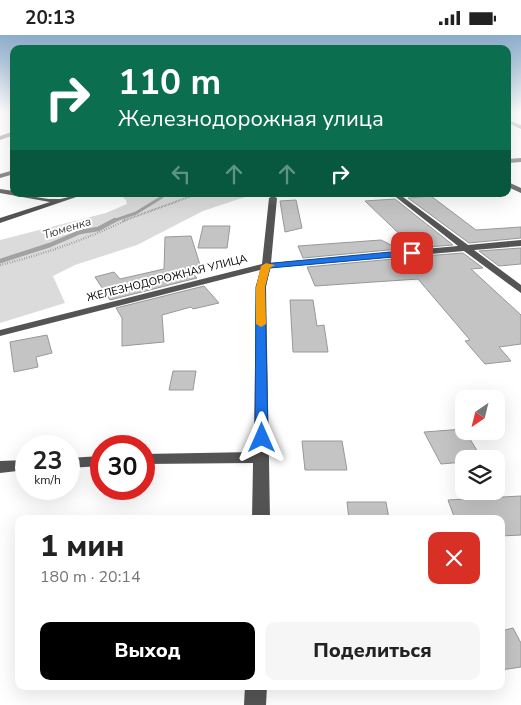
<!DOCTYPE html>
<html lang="ru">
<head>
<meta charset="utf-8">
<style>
  :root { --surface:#fff; --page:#f6f6f6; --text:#222; --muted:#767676; --accent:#000 }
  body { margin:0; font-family:"Nunito Sans",sans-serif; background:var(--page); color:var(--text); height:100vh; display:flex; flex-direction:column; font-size:19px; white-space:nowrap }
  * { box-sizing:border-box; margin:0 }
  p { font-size:16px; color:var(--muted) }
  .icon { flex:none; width:28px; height:28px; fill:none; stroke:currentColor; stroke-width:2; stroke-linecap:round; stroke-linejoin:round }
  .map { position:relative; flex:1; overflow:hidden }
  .side { position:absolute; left:15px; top:480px; width:490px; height:175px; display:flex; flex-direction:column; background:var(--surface); border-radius:10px; box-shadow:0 5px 20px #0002 }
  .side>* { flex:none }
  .guide { position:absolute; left:10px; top:10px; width:501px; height:152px; border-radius:10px; box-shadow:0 5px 20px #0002; background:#0b6e4f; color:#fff; overflow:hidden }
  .needle { width:32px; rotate:215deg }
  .controls { position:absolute; left:455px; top:355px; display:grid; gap:10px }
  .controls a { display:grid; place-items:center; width:50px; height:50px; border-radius:10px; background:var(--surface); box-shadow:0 5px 20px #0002; font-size:25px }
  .speed { position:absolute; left:15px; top:400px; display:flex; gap:10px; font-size:25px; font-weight:700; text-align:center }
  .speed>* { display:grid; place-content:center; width:65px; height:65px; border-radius:50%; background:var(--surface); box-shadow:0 5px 20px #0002; line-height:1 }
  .speed small { font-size:12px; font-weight:400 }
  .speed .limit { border:8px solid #d22; background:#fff; color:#111 }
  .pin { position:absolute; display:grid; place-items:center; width:42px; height:42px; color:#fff; margin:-21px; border-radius:10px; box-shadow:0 2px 8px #0006 }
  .me { position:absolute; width:55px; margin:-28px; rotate:0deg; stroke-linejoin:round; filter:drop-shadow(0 0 4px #0008) }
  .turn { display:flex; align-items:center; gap:18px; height:105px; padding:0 25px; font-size:22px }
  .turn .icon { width:65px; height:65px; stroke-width:2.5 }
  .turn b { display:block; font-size:35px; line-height:42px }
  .lanes { display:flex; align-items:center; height:48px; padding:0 25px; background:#0003; justify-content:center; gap:25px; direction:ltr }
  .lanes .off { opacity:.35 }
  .round { display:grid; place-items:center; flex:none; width:52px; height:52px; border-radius:10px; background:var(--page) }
  .head { display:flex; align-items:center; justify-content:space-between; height:85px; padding:0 25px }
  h1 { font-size:30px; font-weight:800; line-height:38px }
  .action { display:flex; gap:10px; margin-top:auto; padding:10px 25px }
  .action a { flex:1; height:58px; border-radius:10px; background:var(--accent); color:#fff; font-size:20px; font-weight:800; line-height:58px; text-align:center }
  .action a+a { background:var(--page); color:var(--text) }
  .status { display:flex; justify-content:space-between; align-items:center; height:35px; padding:0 25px; background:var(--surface); direction:ltr }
  .status svg { height:14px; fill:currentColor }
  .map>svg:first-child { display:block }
  .green { fill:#dbdbdb }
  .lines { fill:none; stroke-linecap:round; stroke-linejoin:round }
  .stream-far1 { stroke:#a2a2a2; stroke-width:3 }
  .stream { stroke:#a2a2a2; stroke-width:4.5 }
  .building { fill:#c4c4c4; stroke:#989898 }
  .path-far1 { stroke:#767676; stroke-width:2; stroke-dasharray:0.5 1; stroke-linecap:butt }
  .path { stroke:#767676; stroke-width:2.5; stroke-dasharray:0.5 2; stroke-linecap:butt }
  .minor { fill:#545454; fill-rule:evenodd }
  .route { fill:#1a73e8; stroke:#114b97 }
  .slow { fill:#f59e0b }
  .labels { text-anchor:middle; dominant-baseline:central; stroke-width:4; stroke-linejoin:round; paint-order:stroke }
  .far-street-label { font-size:11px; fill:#000; stroke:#fff }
  .far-water-label { font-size:12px; font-style:italic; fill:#434343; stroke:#fff }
</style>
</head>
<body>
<div class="status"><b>20:13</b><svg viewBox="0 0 49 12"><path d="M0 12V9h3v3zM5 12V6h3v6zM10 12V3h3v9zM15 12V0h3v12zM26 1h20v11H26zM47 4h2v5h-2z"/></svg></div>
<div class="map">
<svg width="521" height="670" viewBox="0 0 521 670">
  <rect width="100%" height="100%" fill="#fff"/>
  <!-- green -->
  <polygon class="green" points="119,159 254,159 203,176 137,210 75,230 53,241 65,268 0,288 0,205 106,178 127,169 126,165"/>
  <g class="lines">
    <!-- stream-far1 -->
    <polyline class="stream-far1" points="113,186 136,178 162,162 163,159"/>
    <!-- stream -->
    <polyline class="stream" points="0,226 50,210 80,197 98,194 115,185"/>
  </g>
  <!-- building -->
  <g class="building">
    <polygon points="431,161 476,195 521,192 521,203 469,208 408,163"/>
    <polygon points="395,164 453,210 414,213 365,166"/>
    <polygon points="296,165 302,193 285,197 280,166"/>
    <polygon points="203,191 230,191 227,213 198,213"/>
    <polygon points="191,201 201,233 189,234 197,243 110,265 95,242 114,237 120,244 164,234 165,202"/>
    <polygon points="381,205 399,214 303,223 298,211"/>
    <polygon points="521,213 521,229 499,231 479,216"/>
    <polygon points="463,218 483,233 471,234 521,280 521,309 499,312 511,326 485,329 465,306 470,305 418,244 315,251 307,232 415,222 426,228 428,225 423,221"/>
    <polygon points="204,251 219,268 193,274 191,272 162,280 164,307 122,311 122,283 116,273"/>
    <polygon points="290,265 313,265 317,291 324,290 328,317 293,317"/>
    <polygon points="47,300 52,318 36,322 38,332 14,337 10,307"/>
    <polygon points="173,336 196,336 193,355 169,355"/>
    <polygon points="464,394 482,424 464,424 464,427 441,429 424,397"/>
    <polygon points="302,406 342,406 347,435 305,435"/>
    <polygon points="521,461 521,500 501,501 501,484 455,484 448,465"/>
    <polygon points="347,467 386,467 389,484 349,484"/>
    <polygon points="513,593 521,608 521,632 501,635 501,596"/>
  </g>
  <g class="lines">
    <!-- path-far1 -->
    <polyline class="path-far1" points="123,186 197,159"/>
    <!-- path -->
    <path class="path" d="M0 230C44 219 85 205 126 185"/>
    <!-- minor -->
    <g class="minor">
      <polygon points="508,85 521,90 521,94 508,88"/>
      <polygon points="14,96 14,100 0,105 0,101"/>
      <polygon points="521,123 521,127 508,128 508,124"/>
      <polygon points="14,135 14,139 0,143 0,139"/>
      <polygon points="508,147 521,153 521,158 508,152"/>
      <path d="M0 154 14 156V159C28 159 43 165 57 164 67 164 75 158 85 159L0 188V183L50 167 0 158Z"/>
      <polygon points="392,159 399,159 468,210 521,205 521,211 474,215 521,250 521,258 464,216 270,233 266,252 270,484 252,484 253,428 144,429 144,419 254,417 256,252 260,235 0,301 0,295 262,229 269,163 273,161 277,163 271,228 458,211"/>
      <polygon points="101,421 101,431 69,433 69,423"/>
      <polygon points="26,425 26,435 0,438 0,426"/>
      <polygon points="245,651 267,651 266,670 244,670"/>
    </g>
  </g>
  <!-- sky -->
  <linearGradient id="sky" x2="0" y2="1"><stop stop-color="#8cadcc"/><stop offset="0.45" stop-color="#fff"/><stop offset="1" stop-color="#fff" stop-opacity="0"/></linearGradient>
  <rect width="521" height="172" fill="url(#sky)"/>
  <!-- route -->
  <polygon class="route" points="412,215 416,218 415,220 270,233 265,252 268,403 262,407 257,406 255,403 256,252 263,229"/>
  <!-- slow -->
  <polygon class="slow" points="266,228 275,230 270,233 265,252 266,289 261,292 256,289 256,252 261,231"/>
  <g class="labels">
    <!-- far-street labels -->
    <g class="far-street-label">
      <text transform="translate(167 243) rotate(-14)">ЖЕЛЕЗНОДОРОЖНАЯ УЛИЦА</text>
    </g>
    <!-- far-water labels -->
    <g class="far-water-label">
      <text transform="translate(67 193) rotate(-17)">Тюменка</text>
    </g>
  </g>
</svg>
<div class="controls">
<a><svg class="needle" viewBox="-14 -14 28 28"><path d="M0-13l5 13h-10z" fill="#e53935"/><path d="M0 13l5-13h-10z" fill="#767676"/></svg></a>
<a><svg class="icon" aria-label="layers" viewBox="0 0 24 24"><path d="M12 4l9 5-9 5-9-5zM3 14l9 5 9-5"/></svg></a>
</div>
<div class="speed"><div>23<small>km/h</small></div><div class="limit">30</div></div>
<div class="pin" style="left:412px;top:218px;background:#d93025"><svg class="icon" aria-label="arrive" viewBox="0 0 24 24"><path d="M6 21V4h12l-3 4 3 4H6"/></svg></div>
<svg class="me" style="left:262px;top:403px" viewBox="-20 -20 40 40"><path d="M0-17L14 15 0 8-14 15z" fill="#1a73e8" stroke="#fff" stroke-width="4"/></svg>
<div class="guide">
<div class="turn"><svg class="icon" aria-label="right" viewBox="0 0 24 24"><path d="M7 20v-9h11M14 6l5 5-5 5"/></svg><div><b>110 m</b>Железнодорожная улица</div></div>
<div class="lanes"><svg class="icon off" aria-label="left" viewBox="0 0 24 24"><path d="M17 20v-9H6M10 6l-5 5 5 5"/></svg><svg class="icon off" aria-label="ahead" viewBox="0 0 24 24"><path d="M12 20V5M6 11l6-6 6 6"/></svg><svg class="icon off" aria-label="ahead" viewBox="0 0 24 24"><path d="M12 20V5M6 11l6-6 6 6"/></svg><svg class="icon" aria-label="right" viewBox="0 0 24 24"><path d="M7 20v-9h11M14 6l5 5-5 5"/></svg></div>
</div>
<section class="side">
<div class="head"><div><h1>1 мин</h1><p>180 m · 20:14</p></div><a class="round" style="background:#d93025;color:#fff"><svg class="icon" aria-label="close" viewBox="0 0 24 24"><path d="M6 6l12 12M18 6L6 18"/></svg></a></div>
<div class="action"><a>Выход</a><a>Поделиться</a></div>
</section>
</div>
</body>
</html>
